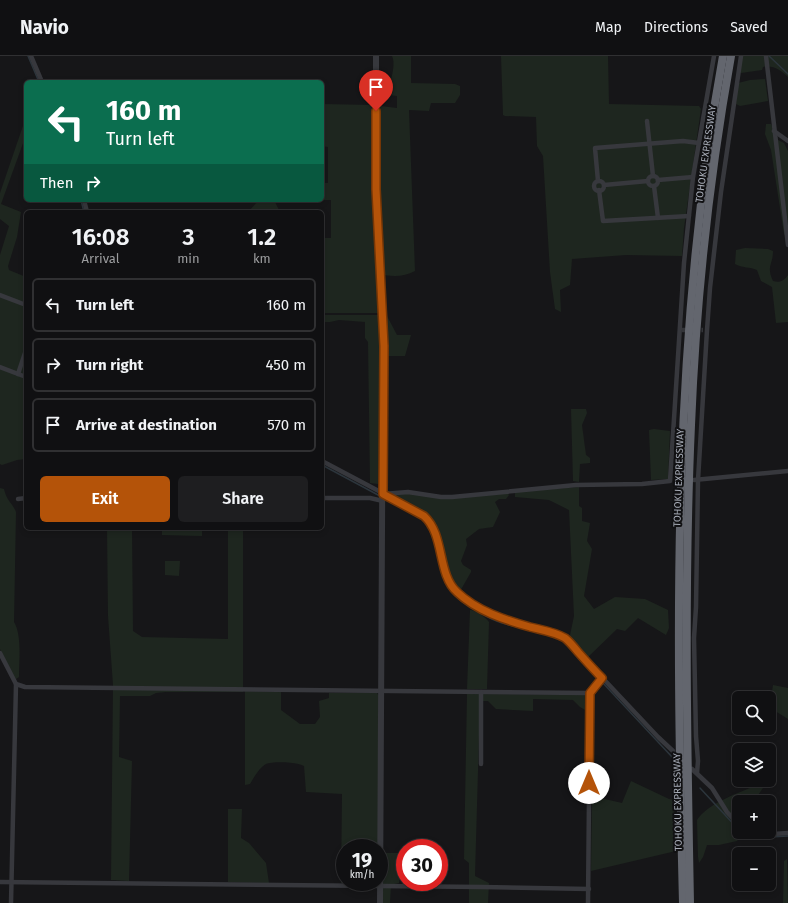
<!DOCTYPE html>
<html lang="en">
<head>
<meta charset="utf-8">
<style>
  :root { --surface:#101012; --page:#1e1e20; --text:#f1f3f6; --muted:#9c9d9f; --line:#303032; --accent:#b45309 }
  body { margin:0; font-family:"Fira Sans",sans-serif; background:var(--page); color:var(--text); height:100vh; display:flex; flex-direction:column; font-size:15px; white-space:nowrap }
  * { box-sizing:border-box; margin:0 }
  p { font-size:13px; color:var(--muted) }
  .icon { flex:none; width:22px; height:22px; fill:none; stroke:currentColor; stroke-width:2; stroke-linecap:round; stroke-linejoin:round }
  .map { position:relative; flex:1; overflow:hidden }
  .side { position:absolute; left:24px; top:154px; width:300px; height:320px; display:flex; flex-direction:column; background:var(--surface); border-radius:6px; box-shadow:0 2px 6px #0003,0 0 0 1px var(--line) }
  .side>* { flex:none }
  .hud { position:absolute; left:24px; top:24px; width:300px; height:122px; border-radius:6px; box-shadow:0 2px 6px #0003,0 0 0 1px var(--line); background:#0b6e4f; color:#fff; overflow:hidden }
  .fabs { position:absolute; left:732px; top:635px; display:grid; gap:8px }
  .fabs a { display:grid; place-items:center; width:44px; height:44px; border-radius:6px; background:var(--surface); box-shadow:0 2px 6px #0003,0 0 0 1px var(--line); font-size:20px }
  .speed { position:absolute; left:336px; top:783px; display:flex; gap:8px; font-size:20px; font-weight:700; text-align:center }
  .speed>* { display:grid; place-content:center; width:52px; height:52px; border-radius:50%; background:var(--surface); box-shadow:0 2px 6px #0003,0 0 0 1px var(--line); line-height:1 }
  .speed small { font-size:10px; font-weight:400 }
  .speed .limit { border:6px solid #d22; background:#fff; color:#111 }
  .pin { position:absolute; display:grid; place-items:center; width:34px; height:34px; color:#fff; margin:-41px -17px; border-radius:50% 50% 50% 0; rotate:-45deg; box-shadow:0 0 4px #0007 }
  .pin .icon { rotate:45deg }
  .me { position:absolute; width:44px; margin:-22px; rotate:0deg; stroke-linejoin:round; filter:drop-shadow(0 0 3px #0008) }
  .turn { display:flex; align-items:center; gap:14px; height:84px; padding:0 16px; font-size:18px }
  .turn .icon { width:52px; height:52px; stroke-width:2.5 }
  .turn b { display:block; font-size:28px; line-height:34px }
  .then { display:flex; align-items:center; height:38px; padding:0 16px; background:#0003; gap:8px; font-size:15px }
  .eta { display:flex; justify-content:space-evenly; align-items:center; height:68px; text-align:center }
  .eta b { font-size:24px; font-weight:600; line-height:28px }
  .action { display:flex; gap:8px; margin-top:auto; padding:8px 16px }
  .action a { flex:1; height:46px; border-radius:6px; background:var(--accent); color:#fff; font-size:16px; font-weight:600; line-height:46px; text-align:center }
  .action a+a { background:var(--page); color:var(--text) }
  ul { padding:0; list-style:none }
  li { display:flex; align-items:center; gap:12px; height:54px; margin:0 8px 6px; padding:0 8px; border:2px solid var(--line); border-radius:6px }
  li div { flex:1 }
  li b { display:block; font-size:15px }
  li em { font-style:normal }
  header { display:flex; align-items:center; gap:24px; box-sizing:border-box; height:56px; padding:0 20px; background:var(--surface); border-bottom:1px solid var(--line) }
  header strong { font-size:19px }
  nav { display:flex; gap:22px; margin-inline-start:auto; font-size:14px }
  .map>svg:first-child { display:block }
  .green { fill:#1e261f }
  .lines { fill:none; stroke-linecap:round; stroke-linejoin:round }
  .stream { stroke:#2c353c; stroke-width:1.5 }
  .minor-tunnel { stroke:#333438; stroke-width:4.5; stroke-dasharray:4.5 2; stroke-linecap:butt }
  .minor { stroke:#37383d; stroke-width:4.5 }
  .tertiary { stroke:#37383d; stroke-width:6 }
  .motorway { stroke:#63666e; stroke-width:8 }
  .route-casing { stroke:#753606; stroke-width:10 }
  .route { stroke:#b45309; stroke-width:7 }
  .labels { text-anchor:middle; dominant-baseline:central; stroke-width:4; stroke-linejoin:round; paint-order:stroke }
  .street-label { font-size:10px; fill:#a8adb8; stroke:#111113 }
</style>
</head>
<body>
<header>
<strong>Navio</strong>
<nav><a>Map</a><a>Directions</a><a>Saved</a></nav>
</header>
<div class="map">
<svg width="788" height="847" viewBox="0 0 788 847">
  <rect width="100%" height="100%" fill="#161618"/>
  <!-- green -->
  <g class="green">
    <path d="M392 0H411V27L455 28 460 30V39L455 47H431L429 55 409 54 415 215C404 221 392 221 380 218L381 257H322V182H331V144H322V127H328V91L322 90V48L373 49 397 52V40L380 38 381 23H391C393 16 395 6 392 0Z"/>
    <polygon points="501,0 608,0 609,48 699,50 701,53 684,172 682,200 626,199 572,203 570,229 560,234 561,256 555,253 550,216 543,100 537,90 536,61 505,60 503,59"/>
    <path d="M742 0H788V21C780 14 774 9 763 11L762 14 741 17 739 16Z"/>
    <polygon points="765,23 768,45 740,50 736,48 738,27 750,24"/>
    <polygon points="26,61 26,79 1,148 21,156 17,181 8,210 9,214 26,221 26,403 17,404 2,409 0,408 0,199 9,170 0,163 0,137"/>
    <polygon points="766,68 771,68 778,84 784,87 788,95 788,182 784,178 771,94 765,78"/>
    <polygon points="262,144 274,144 280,156 248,156 258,145"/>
    <path d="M745 192 768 193 773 195C773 209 766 210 773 225 780 227 784 225 788 219V266L776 267 772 231 761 225 757 214C750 211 742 212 735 208L736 194Z"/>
    <polygon points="322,259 379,259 387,260 397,279 411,279 405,300 379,300 379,313 381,326 378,428 370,427 368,286 365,282 365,266 339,264 330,266 322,266"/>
    <polygon points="571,353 586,353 587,357 582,369 586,399 590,402 590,407 580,408 579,426 573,425"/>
    <polygon points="654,373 670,375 668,423 651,424 649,374"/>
    <polygon points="579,431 579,450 582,452 582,465 590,467 587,485 592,493 584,540 594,553 615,541 645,543 668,554 669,572 666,579 638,562 625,575 617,573 588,601 586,601 569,584 574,560 569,454 549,444 515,441 515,436"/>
    <path d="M0 432 4 433C7 446 12 446 16 456L14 566C22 579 19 605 19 621L16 623 12 619 0 593Z"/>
    <polygon points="409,437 441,442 507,437 509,439 506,443 499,443 495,446 500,456 493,471 479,473 466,483 467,489 461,505 463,509 471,514 471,516 459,537 449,523 435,473 430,461 393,441 392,438"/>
    <polygon points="107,472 132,472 133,575 142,581 228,583 228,472 243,472 243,636 166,636 156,637 150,640 120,640 119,701 132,705 129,825 111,824 113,629 108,560"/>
    <polygon points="162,472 202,472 202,480 162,479"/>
    <polygon points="165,505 180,505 179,520 165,519"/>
    <path d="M470 554C476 554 485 561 489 566L487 633H467Z"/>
    <polygon points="773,629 788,632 788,663 772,653 770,650"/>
    <path d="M245 635 281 636V654L300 668H315L320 661 319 645 329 642V637H377L379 640V792H345V826H379V828L341 827 342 738 306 736 304 710C298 706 273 705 266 708 260 711 254 721 250 728L245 729Z"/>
    <polygon points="467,638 587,639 587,655 580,651 573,644 533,643 533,655 496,653 488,645 480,645 475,820 489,827 488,847 469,847 469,807 464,803"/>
    <polygon points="631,725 669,743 674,744 676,795 591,815 592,740 622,747"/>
    <path d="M757 729 763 732 753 746H739C739 756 736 772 742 779L737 785 719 789H707L703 801 699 807 698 801 697 764C708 747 739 737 757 729Z"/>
    <polygon points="228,753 242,753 241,782 249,787 266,807 269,827 228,826"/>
    <polygon points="383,797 405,797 405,808 401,809 399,827 391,829 390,847 382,847"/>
    <polygon points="787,803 788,847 783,847 784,805"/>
  </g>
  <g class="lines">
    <!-- stream -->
    <g class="stream">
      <polyline points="28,0 39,26"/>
      <polyline points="769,0 788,18"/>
      <polyline points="81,144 84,156"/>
      <polyline points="322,409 380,440"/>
      <path d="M384 442 424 463C442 486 435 524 459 543 470 552 489 563 502 567 521 573 542 575 561 584 573 591 590 612 600 623"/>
      <polyline points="602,626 673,702"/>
      <polyline points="700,732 739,774"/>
      <polyline points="741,776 755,782 788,780"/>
    </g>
    <!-- minor-tunnel -->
    <polyline class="minor-tunnel" points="682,274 703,274"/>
    <!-- minor -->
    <g class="minor">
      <polyline points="31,0 42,26"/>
      <polyline points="766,0 788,189"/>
      <polyline points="647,65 653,120"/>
      <polyline points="774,75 788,85"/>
      <circle cx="653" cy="125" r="5"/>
      <polyline points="658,124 693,121"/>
      <polyline points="598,125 595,92 683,85 699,87"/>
      <circle cx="599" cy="130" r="5"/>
      <polyline points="604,129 648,125"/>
      <polyline points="654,130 658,162"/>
      <polyline points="599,134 603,165 689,160"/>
      <polyline points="84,144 87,156"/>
      <polyline points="0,239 26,249"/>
      <polyline points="0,311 26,321"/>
      <polyline points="18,318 26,294"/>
      <path d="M322 405 424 459C442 476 439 504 449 525 454 537 465 543 476 549 484 554 493 560 503 564 523 571 546 573 565 582L658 681 673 695"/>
      <polyline points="694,424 788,415"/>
      <polyline points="383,438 408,436 441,441 452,441 576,429 642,428 670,425 684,207 693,121 714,0"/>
      <polyline points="322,442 370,442 383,445"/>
      <polyline points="18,443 26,442"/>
      <polyline points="0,597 16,628 11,847"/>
      <polyline points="16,628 25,631 590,637"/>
      <polyline points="481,708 481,636"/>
      <polyline points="692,713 712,732 727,756 739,769"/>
      <polyline points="697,717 698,705 696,680 694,582 696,551 698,424 707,274 710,232 721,136 741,0"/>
      <polyline points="749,776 760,779 788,777"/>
      <polyline points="0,826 482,831 589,833"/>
      <polyline points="588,847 590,637 603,622"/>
    </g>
    <!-- tertiary -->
    <polyline class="tertiary" points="376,0 376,133 383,290 380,847"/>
    <!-- motorway -->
    <g class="motorway">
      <path d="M683 847C676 564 672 279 723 0"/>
      <path d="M690 847C687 688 684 528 691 369 696 245 709 122 731 0"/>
    </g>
  </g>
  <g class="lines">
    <!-- route casing -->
    <g class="route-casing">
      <path id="route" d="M376 55V133L384 290 383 438 424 460C445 479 437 518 457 536 477 555 505 564 530 571 542 574 555 576 565 582 570 586 574 591 578 596 586 605 594 614 602 622L590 637 589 727"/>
    </g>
    <!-- route -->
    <use href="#route" class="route"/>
  </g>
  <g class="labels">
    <!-- street labels -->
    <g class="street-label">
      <text transform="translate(706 98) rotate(-82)">TOHOKU EXPRESSWAY</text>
      <text transform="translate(679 422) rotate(-88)">TOHOKU EXPRESSWAY</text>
      <text transform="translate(678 746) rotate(-91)">TOHOKU EXPRESSWAY</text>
    </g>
  </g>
</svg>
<div class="fabs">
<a><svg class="icon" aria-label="search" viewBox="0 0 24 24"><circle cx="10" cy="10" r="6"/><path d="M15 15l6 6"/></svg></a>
<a><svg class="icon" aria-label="layers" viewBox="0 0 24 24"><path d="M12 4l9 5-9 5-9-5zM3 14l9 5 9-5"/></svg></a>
<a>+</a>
<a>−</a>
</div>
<div class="speed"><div>19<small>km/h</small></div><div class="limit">30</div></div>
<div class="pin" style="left:376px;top:55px;background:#d93025"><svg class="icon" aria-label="arrive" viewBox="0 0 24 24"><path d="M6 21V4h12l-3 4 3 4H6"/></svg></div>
<svg class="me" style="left:589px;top:727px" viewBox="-20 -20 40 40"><circle r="19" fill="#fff"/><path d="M0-13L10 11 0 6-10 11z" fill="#b45309"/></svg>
<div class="hud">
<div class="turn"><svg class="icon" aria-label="left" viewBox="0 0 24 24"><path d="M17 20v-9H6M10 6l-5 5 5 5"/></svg><div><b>160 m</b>Turn left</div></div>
<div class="then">Then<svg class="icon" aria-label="right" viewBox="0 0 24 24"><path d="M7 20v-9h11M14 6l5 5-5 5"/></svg></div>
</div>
<section class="side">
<div class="eta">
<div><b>16:08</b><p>Arrival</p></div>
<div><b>3</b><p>min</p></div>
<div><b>1.2</b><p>km</p></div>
</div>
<ul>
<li><svg class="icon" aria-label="left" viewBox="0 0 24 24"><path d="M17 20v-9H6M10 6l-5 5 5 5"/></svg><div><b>Turn left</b></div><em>160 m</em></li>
<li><svg class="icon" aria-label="right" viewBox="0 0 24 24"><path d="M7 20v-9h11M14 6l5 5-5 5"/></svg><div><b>Turn right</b></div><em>450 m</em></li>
<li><svg class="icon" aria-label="arrive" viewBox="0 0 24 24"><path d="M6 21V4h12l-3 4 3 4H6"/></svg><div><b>Arrive at destination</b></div><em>570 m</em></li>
</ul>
<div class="action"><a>Exit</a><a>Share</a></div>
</section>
</div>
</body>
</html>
